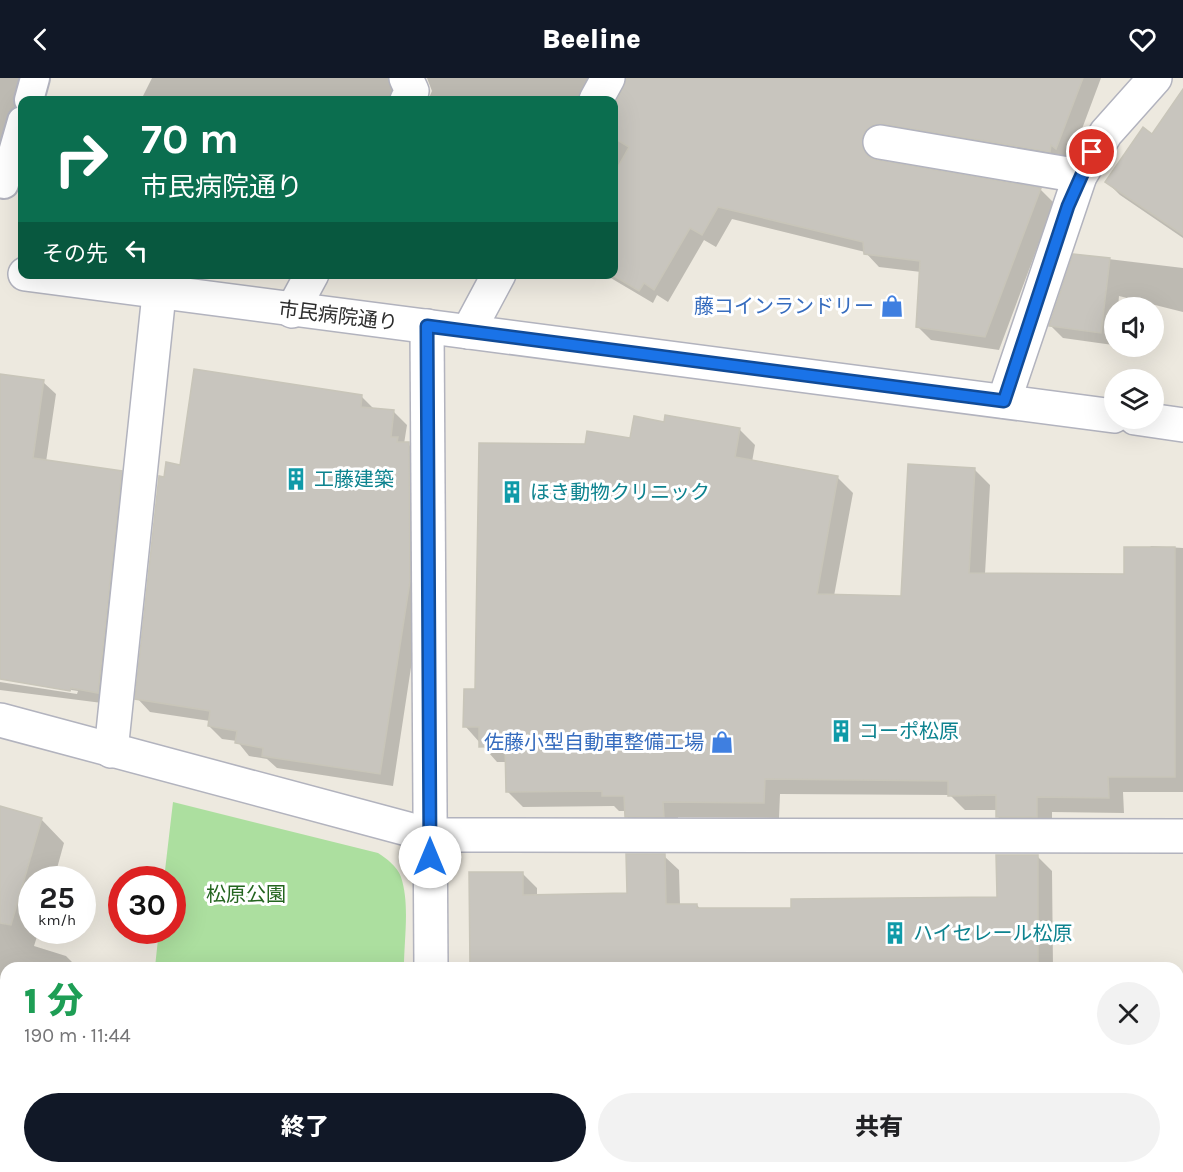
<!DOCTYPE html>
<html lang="ja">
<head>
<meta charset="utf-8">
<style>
  :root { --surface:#fff; --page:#f2f2f2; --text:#202124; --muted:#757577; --accent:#111827 }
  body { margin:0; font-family:Karla,"Noto Sans JP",sans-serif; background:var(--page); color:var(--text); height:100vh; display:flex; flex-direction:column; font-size:22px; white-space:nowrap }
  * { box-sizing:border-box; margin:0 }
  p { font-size:20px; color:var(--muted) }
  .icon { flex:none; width:33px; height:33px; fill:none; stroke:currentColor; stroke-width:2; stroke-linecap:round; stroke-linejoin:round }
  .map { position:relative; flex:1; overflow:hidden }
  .sheet { position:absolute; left:0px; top:884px; width:1184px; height:212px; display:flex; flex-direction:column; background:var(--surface); border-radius:18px 18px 0 0; box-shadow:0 6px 24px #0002 }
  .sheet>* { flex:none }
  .hud { position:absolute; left:18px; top:18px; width:600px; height:183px; border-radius:12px; box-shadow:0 6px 24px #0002; background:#0b6e4f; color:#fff; overflow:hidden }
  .buttons { position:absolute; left:1104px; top:219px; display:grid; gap:12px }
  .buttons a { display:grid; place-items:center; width:60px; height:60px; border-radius:50%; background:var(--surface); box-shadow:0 6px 24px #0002; font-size:30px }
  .speed { position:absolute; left:18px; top:788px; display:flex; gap:12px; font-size:30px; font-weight:700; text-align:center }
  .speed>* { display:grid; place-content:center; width:78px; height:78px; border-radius:50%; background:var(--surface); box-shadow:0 6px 24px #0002; line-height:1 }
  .speed small { font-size:15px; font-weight:400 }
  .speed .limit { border:9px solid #d22; background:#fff; color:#111 }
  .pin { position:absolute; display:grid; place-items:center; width:51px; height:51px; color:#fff; margin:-26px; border:3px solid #fff; border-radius:50%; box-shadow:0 2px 6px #0007 }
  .me { position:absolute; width:66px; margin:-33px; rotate:0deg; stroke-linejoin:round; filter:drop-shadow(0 0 4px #0008) }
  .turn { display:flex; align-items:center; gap:21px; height:126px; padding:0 24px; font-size:27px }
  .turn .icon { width:78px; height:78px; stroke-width:2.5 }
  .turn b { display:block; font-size:42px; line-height:51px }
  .then { display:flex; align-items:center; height:57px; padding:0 24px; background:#0003; gap:12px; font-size:22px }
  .round { display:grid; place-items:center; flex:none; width:63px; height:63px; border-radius:32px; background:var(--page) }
  .headline { display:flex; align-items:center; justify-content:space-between; height:102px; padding:0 24px }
  h1 { font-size:36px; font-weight:800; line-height:45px; color:#1e9e55 }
  .primary-button { display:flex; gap:12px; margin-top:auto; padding:12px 24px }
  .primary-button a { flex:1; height:69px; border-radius:36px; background:var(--accent); color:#fff; font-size:24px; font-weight:800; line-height:69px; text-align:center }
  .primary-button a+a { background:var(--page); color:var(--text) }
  header { display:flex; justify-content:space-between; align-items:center; height:78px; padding:0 24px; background:var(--accent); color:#fff; font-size:27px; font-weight:800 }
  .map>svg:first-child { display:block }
  .green { fill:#acdf9f }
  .shadow { fill:#0003 }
  .building { fill:#c8c5be; stroke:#c8c5b9; stroke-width:1.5 }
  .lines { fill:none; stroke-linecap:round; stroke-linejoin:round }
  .lane-casing { stroke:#b2b3be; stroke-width:32 }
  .street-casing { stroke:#b2b3be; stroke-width:36 }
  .secondary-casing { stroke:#b2b3be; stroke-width:36 }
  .lane { stroke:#fff; stroke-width:28 }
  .street { stroke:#fff; stroke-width:33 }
  .secondary { stroke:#fff; stroke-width:33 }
  .route-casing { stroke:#114b97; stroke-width:15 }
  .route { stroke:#1a73e8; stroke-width:10 }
  .labels { text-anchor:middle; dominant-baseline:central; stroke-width:6; stroke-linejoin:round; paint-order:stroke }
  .shop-label { font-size:20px; fill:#366cbe; stroke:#fff; text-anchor:end }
  .street-label { font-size:20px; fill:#2c2c2c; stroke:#fff }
  .culture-label { font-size:20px; fill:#0d838f; stroke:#fff; text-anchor:start }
  .park-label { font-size:20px; fill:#24651f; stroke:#fff }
</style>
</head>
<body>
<header><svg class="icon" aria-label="back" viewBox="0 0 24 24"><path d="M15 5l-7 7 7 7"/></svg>Beeline<svg class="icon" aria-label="heart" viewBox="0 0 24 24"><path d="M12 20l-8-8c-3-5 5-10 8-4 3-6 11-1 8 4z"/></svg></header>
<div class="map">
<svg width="1183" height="1094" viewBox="0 0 1183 1094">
  <rect width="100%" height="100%" fill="#ede9df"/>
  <!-- green -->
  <g class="green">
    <path d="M173 724 378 775C387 781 397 788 401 799 410 826 404 862 404 889H155L159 852H172V801H164Z"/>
    <polygon points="133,1089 405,1089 405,1094 130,1094"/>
  </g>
  <!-- shadow -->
  <g class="shadow">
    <polygon points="0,0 40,0 0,100"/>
    <polygon points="152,0 407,0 403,22 141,22"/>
    <polygon points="427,0 609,0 596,22 428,22 432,13"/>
    <polygon points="637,0 1101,0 1070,83 874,74 876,84 1041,112 1054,125 999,272 931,262 918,249 921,194 879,189 865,174 732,141 716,169 704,162 668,224 657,217 653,225 604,196 614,196 614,32 627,1"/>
    <polygon points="1183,13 1183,160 1120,117 1107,104 1153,58"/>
    <polygon points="1075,177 1183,190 1183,234 1119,218 1118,230 1114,230 1113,267 1063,260 1051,248"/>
    <polygon points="0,298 43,304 56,316 46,384 121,394 133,406 110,626 0,612 0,604 77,616 78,613 0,601"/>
    <polygon points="362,319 375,332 394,334 407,347 404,366 408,366 421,379 422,517 393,708 277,690 267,681 249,678 237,663 222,661 209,648 210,643 150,634 137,620 165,400 182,388"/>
    <polygon points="665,345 739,351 755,367 752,384 837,399 853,415 834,518 903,520 975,392 990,407 985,496 1126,497 1151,468 1183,470 1183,714 1123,714 1124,735 1052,734 1052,754 1013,754 997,738 997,732 965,732 950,717 780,716 779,740 678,739 678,754 642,753 626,738 626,733 619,733 614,728 523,729 507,713 507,684 497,684 465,648 477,613 586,368 631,362"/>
    <polygon points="0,730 41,741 64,765 54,801 32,801 32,852 39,852 34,868 66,878 78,890 6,890 6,1089 33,1089 32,1094 0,1094"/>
    <polygon points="664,778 679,792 680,827 697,827 701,832 793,831 998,821 1037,778 1052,793 1053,890 472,890 522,795 537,810 537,818 628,817"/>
    <rect x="492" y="1089" width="566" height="5"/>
  </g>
  <!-- building -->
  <g class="building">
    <polygon points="627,0 1083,0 1056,71 1051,67 1050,74 883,46 873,47 865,53 862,60 863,71 869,79 877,82 1041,110 985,259 916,249 920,183 864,176 863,164 718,129 702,157 690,150 654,212 644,205 639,213 614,198 614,96 629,69 614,60 614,29"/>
    <polygon points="1183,11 1183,157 1105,104 1143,49 1152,56"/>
    <polygon points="1073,176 1110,180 1101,255 1049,248"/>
    <polygon points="194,291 362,317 361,329 394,332 391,359 398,359 397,364 409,364 410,503 380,696 262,678 263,670 235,665 237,653 208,648 210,633 135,621 159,398 164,399 166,384 180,387"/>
    <polygon points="0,296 44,302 33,380 122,393 98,615 71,610 70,613 0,601"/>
    <polygon points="665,337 740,350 735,379 838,398 817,516 901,518 908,386 975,390 969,495 1124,496 1124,469 1175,469 1175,699 1108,699 1109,720 1037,719 1037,739 996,739 996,717 948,718 948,703 765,701 764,725 663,724 664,739 625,739 624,718 602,718 602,713 506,714 505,668 479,669 479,649 463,649 464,611 475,611 479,365 585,366 587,353 630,360 634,338 664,344"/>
    <polygon points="0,728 42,740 11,847 0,845"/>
    <polygon points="626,776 665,776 666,826 697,826 697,830 791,830 791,821 997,819 996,777 1038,777 1038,890 470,890 469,794 523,794 523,817 627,815"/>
  </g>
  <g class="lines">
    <!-- lane casing -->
    <g class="lane-casing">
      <g id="lane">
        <polyline points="29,22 35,0"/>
        <polyline points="0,105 4,106 22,43"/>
      </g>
    </g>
    <!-- street casing -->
    <g class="street-casing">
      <g id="street">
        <polyline points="406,0 412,13 407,22"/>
        <polyline points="596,22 608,0"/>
        <polyline points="880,64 1080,98"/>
        <polyline points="292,233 312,196"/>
        <polyline points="427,248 431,890"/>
        <polyline points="468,254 499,196"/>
        <polyline points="1004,323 1080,98 1106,55 1155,0"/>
        <polyline points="0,642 430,757 1183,758"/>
        <polyline points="111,673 159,216"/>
        <polyline points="432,1089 432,1094"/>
      </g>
    </g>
    <!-- secondary casing -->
    <g class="secondary-casing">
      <g id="secondary">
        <polyline points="25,196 1114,338"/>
        <polyline points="1135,340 1183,347"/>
      </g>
    </g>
    <!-- lane -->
    <use href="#lane" class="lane"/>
    <!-- street -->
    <use href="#street" class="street"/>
    <!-- secondary -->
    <use href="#secondary" class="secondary"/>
  </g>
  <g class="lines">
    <!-- route casing -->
    <g class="route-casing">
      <polyline id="route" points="430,779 427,248 1004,323 1068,128 1092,74"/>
    </g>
    <!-- route -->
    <use href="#route" class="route"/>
  </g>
  <!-- icons -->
  <defs>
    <g id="shop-bare" transform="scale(1.8)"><path d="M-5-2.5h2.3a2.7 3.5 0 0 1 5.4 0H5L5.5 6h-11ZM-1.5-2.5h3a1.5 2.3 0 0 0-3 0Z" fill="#3f7fe0" stroke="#fff" stroke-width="2.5" paint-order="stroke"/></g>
    <g id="building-bare" transform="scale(1.8)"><path d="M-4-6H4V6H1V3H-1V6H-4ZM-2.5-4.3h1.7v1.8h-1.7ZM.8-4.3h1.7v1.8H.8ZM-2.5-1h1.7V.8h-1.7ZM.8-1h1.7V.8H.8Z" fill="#0f9aa8" stroke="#fff" stroke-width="2.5" paint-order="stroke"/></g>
  </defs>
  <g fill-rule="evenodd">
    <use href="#shop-bare" x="892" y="228"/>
    <use href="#building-bare" x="296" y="401"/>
    <use href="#building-bare" x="512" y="414"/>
    <use href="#building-bare" x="841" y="653"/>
    <use href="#shop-bare" x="722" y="664"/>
    <use href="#building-bare" x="895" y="855"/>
  </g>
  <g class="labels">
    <!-- shop labels -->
    <g class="shop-label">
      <text x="874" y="228">藤コインランドリー</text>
      <text x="704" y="664">佐藤小型自動車整備工場</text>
    </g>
    <!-- street labels -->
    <g class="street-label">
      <text transform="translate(338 238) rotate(7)">市民病院通り</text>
    </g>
    <!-- culture labels -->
    <g class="culture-label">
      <text x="314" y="401">工藤建築</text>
      <text x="530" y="414">ほき動物クリニック</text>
      <text x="859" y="653">コーポ松原</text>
      <text x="913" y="855">ハイセレール松原</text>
    </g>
    <!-- park labels -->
    <g class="park-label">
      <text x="246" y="816">松原公園</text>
    </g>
  </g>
</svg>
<div class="buttons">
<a><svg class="icon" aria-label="sound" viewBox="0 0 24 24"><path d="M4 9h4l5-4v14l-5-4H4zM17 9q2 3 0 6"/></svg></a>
<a><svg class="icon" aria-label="layers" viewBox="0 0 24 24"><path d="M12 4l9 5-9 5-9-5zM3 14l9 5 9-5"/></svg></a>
</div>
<div class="speed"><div>25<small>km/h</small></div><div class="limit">30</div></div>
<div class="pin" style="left:1092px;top:74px;background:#d93025"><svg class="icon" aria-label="arrive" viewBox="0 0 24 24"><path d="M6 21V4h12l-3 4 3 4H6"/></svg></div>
<svg class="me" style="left:430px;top:779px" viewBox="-20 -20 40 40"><circle r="19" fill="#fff"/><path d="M0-13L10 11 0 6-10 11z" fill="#1a73e8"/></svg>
<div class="hud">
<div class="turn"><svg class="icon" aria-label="right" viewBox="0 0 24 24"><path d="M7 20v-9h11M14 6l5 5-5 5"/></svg><div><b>70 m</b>市民病院通り</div></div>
<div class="then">その先<svg class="icon" aria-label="left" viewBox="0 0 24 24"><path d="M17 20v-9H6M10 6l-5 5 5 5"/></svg></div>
</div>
<section class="sheet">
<div class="headline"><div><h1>1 分</h1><p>190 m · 11:44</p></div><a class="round"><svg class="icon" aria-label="close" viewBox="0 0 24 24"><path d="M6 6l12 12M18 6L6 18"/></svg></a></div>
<div class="primary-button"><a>終了</a><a>共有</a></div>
</section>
</div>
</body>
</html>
